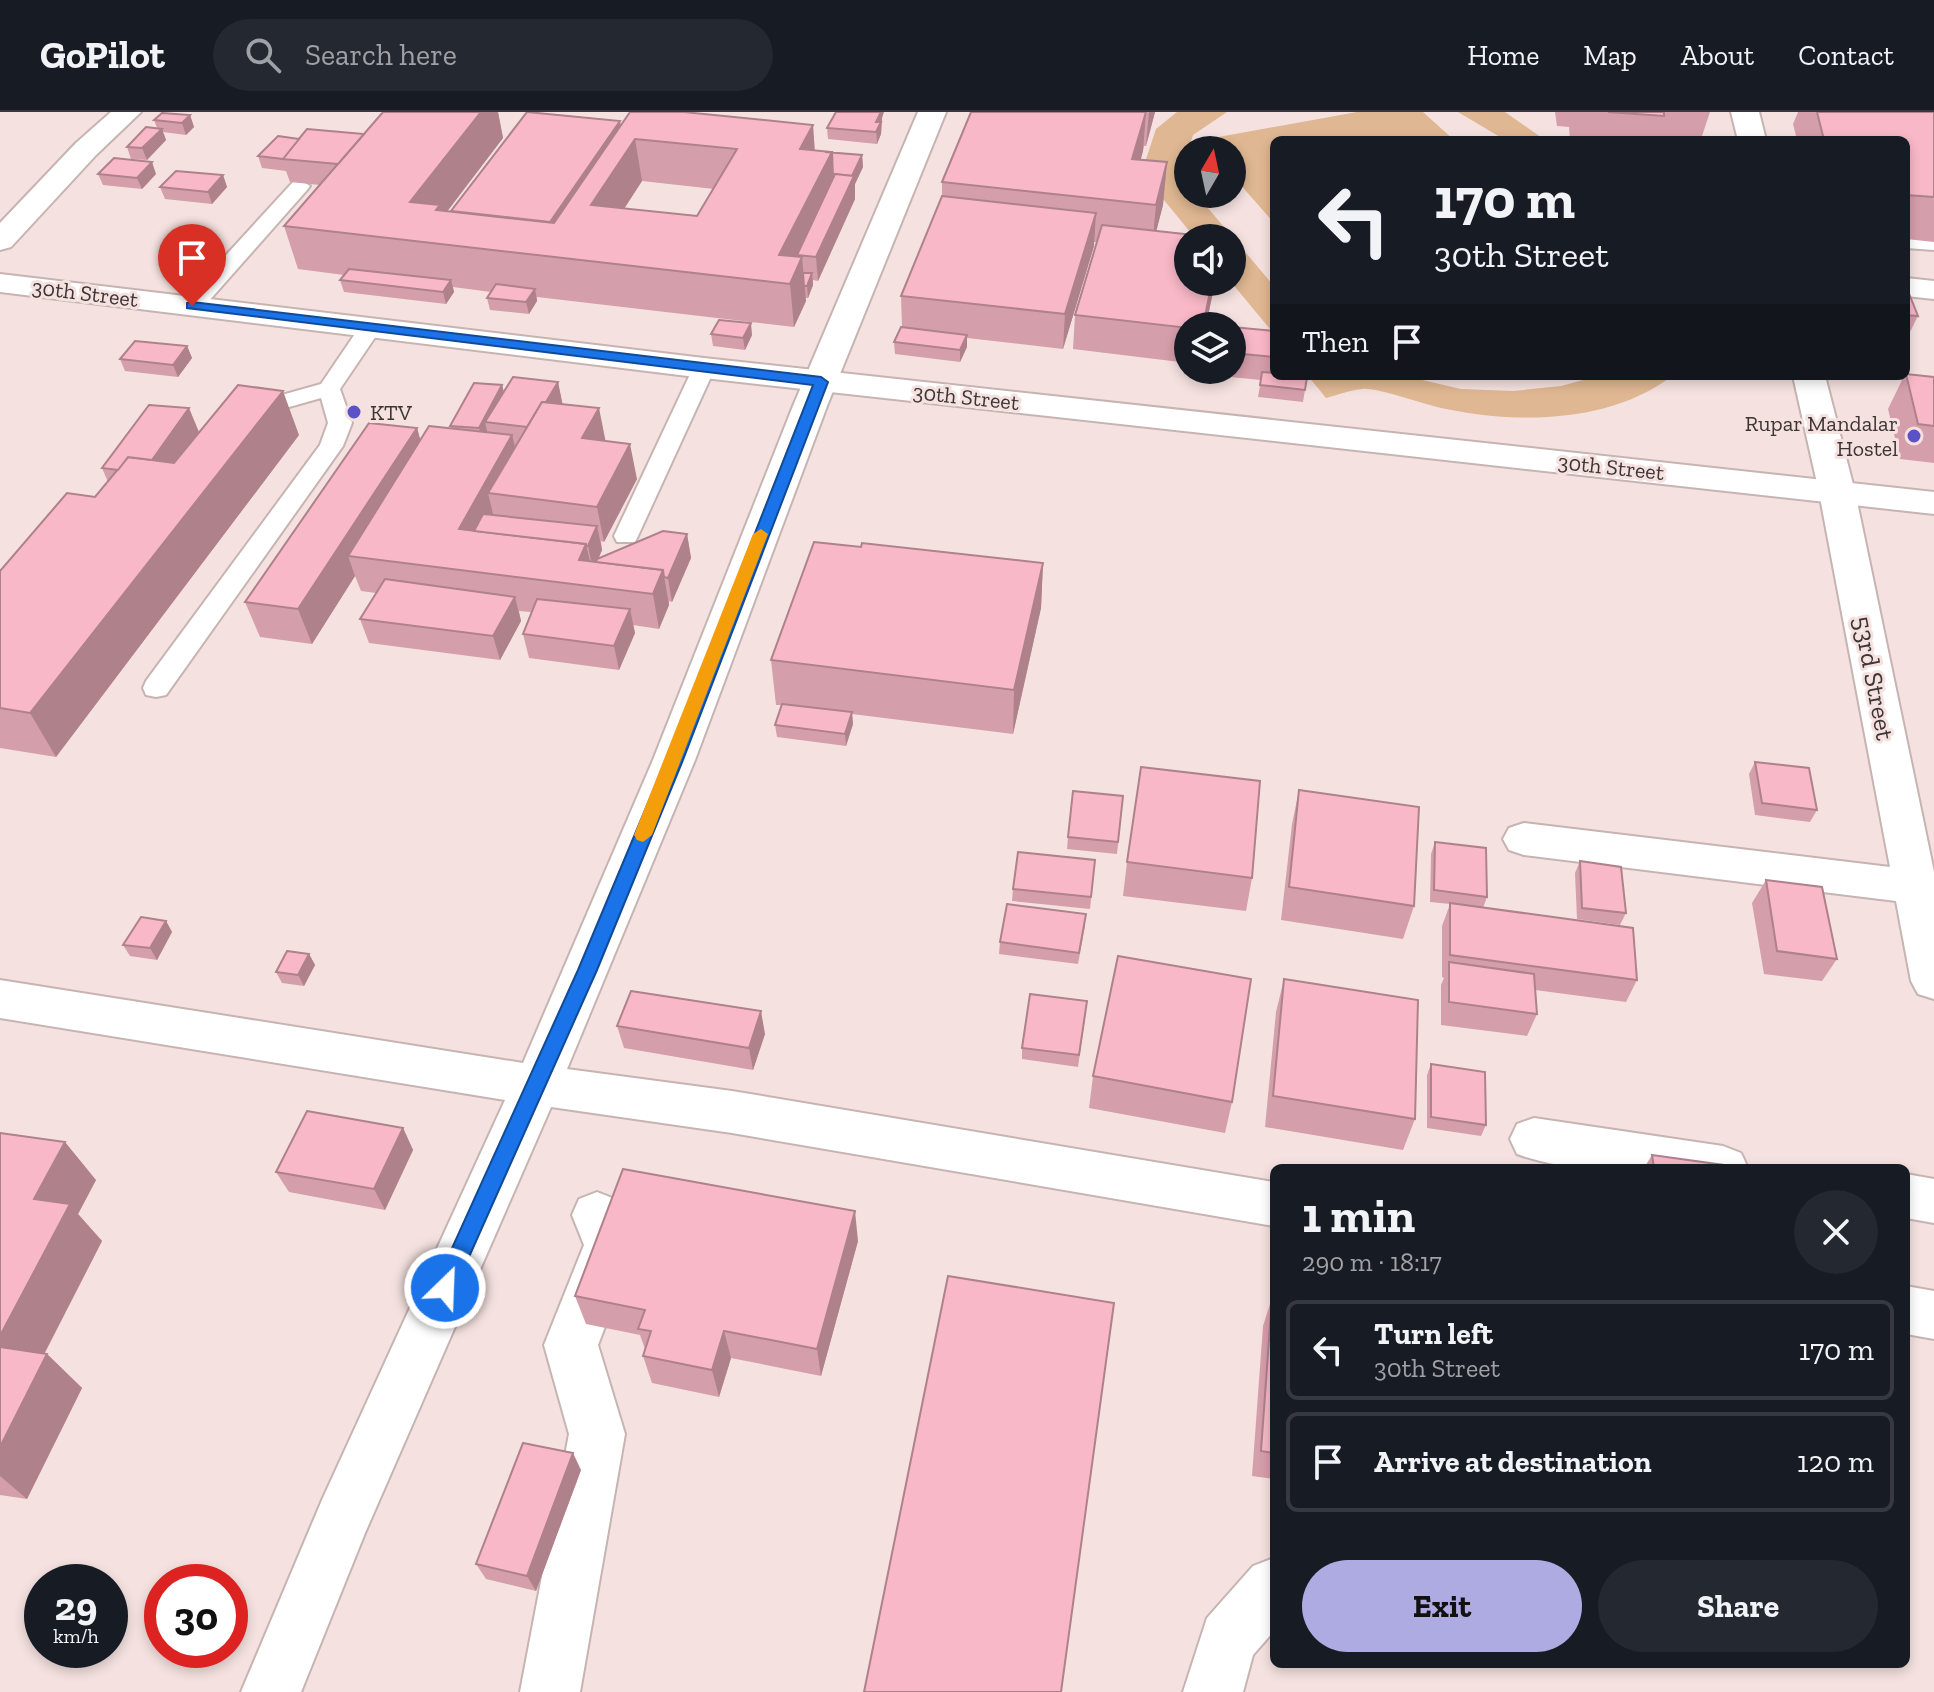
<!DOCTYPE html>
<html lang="en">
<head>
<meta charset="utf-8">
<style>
  :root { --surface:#171b24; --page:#242831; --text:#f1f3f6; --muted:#9ea1a6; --line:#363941; --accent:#aeaae2 }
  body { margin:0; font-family:"Zilla Slab",serif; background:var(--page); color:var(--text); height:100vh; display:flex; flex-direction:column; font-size:30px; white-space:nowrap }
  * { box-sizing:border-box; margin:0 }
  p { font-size:26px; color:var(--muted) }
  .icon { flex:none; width:44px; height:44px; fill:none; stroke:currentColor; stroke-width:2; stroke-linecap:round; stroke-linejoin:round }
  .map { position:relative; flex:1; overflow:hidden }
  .panel { position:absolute; left:1270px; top:1052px; width:640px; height:504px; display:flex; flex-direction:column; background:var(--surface); border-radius:12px; box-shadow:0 4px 12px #0003 }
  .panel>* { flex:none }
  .hud { position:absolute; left:1270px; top:24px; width:640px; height:244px; border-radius:12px; box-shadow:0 4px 12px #0003; background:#171b24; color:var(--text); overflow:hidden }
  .needle { width:52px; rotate:9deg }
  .tools { position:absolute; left:1174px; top:24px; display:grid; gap:16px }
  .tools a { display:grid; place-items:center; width:72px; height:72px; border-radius:50%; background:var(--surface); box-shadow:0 4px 12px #0003; font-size:40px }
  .speed { position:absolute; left:24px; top:1452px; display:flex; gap:16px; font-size:40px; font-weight:700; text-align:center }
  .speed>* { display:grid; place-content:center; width:104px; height:104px; border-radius:50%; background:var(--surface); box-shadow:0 4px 12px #0003; line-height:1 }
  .speed small { font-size:20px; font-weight:400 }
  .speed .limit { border:12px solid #d22; background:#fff; color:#111 }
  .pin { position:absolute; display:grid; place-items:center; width:68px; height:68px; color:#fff; margin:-82px -34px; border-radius:50% 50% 50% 0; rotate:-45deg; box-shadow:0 0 8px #0007 }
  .pin .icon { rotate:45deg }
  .me { position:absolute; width:88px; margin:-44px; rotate:24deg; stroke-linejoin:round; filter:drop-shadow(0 0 6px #0008) }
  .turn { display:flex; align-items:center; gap:28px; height:168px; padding:0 32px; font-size:36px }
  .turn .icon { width:104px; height:104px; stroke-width:2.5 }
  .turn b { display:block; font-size:56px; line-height:68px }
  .then { display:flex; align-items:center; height:76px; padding:0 32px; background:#0003; gap:16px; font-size:30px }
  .round { display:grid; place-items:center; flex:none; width:84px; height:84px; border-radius:42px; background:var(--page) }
  .overview { display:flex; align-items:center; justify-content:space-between; height:136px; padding:0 32px }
  h1 { font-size:48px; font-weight:800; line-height:60px }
  .primary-button { display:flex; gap:16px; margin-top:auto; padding:16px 32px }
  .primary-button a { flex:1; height:92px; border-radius:48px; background:var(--accent); color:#111; font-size:32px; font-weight:800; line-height:92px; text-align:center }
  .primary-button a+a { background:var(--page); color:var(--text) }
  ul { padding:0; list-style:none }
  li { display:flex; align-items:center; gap:24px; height:100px; margin:0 16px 12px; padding:0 16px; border:4px solid var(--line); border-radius:12px }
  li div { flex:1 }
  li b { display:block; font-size:30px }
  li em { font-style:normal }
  header { display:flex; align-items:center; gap:48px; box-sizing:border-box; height:112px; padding:0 40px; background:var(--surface); border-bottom:2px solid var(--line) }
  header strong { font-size:38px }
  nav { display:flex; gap:44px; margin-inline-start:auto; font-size:28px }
  .search { width:560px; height:72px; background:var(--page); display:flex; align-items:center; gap:20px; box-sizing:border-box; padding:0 28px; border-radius:44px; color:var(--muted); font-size:30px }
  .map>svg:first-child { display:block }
  .green { fill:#dfb792 }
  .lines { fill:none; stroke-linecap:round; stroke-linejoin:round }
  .lane-casing { stroke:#c6b4b2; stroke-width:4 }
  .street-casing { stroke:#c6b4b2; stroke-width:4 }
  .secondary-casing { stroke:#c6b4b2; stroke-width:4 }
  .lane { fill:#fff; fill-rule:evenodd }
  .street { fill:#fff; fill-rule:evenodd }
  .secondary { fill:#fff; fill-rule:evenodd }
  .wall { fill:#d59eab; fill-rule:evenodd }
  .shaded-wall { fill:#ae818b }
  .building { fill:#f8b8c7; stroke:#ae818b; stroke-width:2; fill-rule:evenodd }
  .route { fill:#1a73e8; stroke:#114b97; stroke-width:2 }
  .slow { fill:#f59e0b }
  .poi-dot { fill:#5b51c9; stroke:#f5e2e0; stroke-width:3 }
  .labels { text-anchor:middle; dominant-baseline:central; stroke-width:6; stroke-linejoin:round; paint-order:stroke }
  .far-street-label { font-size:22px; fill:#3c3534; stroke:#f5e2e0 }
  .far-poi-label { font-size:22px; fill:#3c3534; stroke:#f5e2e0; text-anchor:start }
  .street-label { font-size:26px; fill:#3c3534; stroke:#f5e2e0 }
</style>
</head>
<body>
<header>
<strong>GoPilot</strong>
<div class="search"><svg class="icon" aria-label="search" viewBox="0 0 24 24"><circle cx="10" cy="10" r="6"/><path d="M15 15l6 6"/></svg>Search here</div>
<nav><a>Home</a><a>Map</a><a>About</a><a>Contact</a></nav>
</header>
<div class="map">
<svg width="1934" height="1580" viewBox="0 0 1934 1580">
  <rect width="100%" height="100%" fill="#f5e2e0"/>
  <!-- green -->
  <g class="green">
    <polygon points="1177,0 1227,0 1193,23 1184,50 1188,82 1196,82 1274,174 1274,222 1231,170 1232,126 1195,126 1155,77 1146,47 1156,17"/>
    <polygon points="1357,0 1423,0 1454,28 1274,28 1274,111 1232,63 1232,38 1210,38 1202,28"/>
    <polygon points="1458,0 1505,0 1545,28 1505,28"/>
    <path d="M1308 264H1405L1461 277 1513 279 1561 274 1598 264H1672C1610 311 1519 312 1446 297 1427 294 1377 275 1362 277 1350 278 1338 283 1326 286Z"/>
  </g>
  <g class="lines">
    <!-- lane casing -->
    <g class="lane-casing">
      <g id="lane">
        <polygon points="300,68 310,74 307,78 200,199 184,199 181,194 184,189 293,70"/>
        <polygon points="1906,124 1934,126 1934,138 1906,136"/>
        <polygon points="371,208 382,215 340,277 352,311 343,334 166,583 156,585 146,583 143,576 146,569 320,333 328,311 321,286 247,307 239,305 236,300 239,295 321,272 363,210"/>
        <polygon points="704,249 715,256 638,424 635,430 617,430 614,424 693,256"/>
      </g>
    </g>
    <!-- street casing -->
    <g class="street-casing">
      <g id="street">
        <polygon points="111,0 141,0 96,43 11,135 0,138 0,111 76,31"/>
        <polygon points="918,0 946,0 827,294 695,648 567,957 732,979 1274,1070 1274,1114 732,1021 551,995 365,1421 301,1580 241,1580 322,1388 505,988 0,906 0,868 523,951 653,648 793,294"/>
        <polygon points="1731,0 1759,0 1766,28 1738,28"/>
        <polygon points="1906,166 1934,169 1934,187 1906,184"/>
        <polygon points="1793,264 1825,264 1855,380 1934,760 1934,887 1918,882 1911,869 1896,789 1524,743 1509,738 1503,727 1509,716 1524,711 1890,755 1819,380"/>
        <path d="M1534 1006 1723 1034 1741 1041 1748 1056C1675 1056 1585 1067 1517 1042L1510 1027 1517 1012Z"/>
        <polygon points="1906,1062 1934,1067 1934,1111 1906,1106"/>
        <polygon points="597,1080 615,1087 636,1133 598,1233 625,1322 580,1580 520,1580 569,1322 544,1233 584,1133 572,1103 579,1087"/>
        <polygon points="1906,1174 1934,1179 1934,1227 1906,1222"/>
        <polygon points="1274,1446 1274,1519 1253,1543 1243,1580 1183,1580 1207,1506 1253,1454"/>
      </g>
    </g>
    <!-- secondary casing -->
    <g class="secondary-casing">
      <polygon id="secondary" points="0,162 704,246 1934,380 1934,402 704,266 0,180"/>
    </g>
    <!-- lane -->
    <use href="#lane" class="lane"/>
    <!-- street -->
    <use href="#street" class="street"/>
    <!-- secondary -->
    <use href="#secondary" class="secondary"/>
  </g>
  <!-- wall -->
  <g class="wall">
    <path d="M383 0H498L503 26 447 99H451L621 13H813L814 39 862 43 863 55 855 72V87L818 169 813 168V173L808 186H805L806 189 794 215 537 185V189L529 202 490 198 487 186 491 180 453 175 454 180 446 192 344 180 340 168 344 163 298 157 284 114 320 73 290 70 286 59 262 56 258 44 364 22ZM642 69 714 77 697 104 624 96Z"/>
    <polygon points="971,0 1155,0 1146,34 1144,34 1141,47 1167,50 1163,93 1156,119 1188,170 1215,170 1206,213 1188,214 1188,251 1073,237 1075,203 1097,130 1094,130 1094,134 1063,237 967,226 967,235 960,250 895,242 894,230 902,215 901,184 942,86 942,70"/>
    <polygon points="1555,0 1710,0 1701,27 1658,24 1657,28 1570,28 1569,15 1557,14"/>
    <polygon points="1798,0 1934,0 1934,130 1906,127 1906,28 1797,28 1793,12"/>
    <polygon points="190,3 194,15 186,23 163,20 166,28 147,48 131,47 127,35 157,16 154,8"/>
    <polygon points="882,6 881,22 877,32 828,27 827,16"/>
    <polygon points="98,62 156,62 142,77 103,73"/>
    <polygon points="223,63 227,75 212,92 165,87 160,75"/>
    <polygon points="1906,174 1918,204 1906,228"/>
    <polygon points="1232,215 1274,219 1274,264 1305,278 1303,290 1258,285 1261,268 1199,262 1200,258 1232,258"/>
    <polygon points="711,222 752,223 745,238 713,234"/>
    <polygon points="187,234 192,246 178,265 125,259 120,247"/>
    <polygon points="1904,264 1934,265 1934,351 1900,347 1888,297"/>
    <polygon points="558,270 562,292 605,329 637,367 604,430 601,429 602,438 599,446 687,422 691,446 672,490 669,489 669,493 659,517 633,513 635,521 619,558 529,546 523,522 531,500 519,499 521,509 500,548 369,531 360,507 376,481 361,479 355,464 312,532 260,525 245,490 417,316 420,328 451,316 450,314 502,273 504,280"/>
    <polygon points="199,320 299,323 56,645 0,636 0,459 95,385 108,370 102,356"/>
    <polygon points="861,435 1043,451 1041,496 1013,622 852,602 853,612 846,634 777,625 775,613 782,593 776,593 771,548"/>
    <polygon points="1755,650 1817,698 1810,710 1755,703 1749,662"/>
    <polygon points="1299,678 1414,794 1403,827 1281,808 1292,712"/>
    <polygon points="1123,684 1117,742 1067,737 1068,725"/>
    <polygon points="1435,730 1487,785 1483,796 1637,868 1626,890 1535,878 1537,902 1527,924 1441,913 1441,873 1444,866 1442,865 1442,814 1450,792 1430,790 1431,742"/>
    <polygon points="1095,748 1090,797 1012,789 1013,777"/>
    <polygon points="1580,749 1626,801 1620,813 1577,807 1575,761"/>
    <polygon points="1127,750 1252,766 1246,799 1123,784"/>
    <polygon points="1766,768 1837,847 1822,869 1764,862 1752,791"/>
    <polygon points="166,809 172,820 157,848 130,844 123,833"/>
    <polygon points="1085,814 1078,852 999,842 1000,830"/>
    <polygon points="309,842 315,853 304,874 282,871 276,860"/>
    <polygon points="1284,867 1415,1007 1403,1038 1265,1015 1276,900"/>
    <polygon points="1086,900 1078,955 1022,947 1022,936"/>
    <polygon points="617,914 765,922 753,958 624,936"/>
    <polygon points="1431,952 1486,1013 1481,1024 1427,1016 1427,963"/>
    <polygon points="1093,964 1232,990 1225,1021 1089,996"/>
    <polygon points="403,1016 413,1038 385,1098 289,1080 276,1060"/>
    <polygon points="0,1021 96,1068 78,1102 102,1129 45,1241 47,1242 82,1276 27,1387 0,1383"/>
    <polygon points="1652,1043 1746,1056 1644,1056"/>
    <polygon points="858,1129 821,1264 731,1246 719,1285 652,1271 643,1244 645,1237 640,1223 586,1212 575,1184"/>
    <polygon points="1272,1186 1274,1186 1274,1367 1252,1364 1263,1214"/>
    <polygon points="581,1358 536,1479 486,1467 476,1452"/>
  </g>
  <!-- shaded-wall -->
  <g class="shaded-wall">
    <polygon points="481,0 498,0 503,26 443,105 410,90"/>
    <polygon points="880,0 884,0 882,6 881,22 877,32 876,10"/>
    <polygon points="1146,0 1143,39 1129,89 1132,47"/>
    <polygon points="1149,0 1155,0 1146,34"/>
    <polygon points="190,3 194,15 186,23 182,11"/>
    <polygon points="620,9 626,41 635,27 642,69 599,136 548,114"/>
    <polygon points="813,13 816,55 800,37"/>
    <polygon points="162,17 166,28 147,48 142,36"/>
    <polygon points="832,40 834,83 797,143 798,155 802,145 806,189 794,215 790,172 779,143"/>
    <polygon points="862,43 863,55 855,72 855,87 818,169 816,145"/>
    <polygon points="152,50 156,62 142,77 137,66"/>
    <polygon points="1167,50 1163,93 1152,136 1156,93"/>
    <polygon points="223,63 227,75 212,92 208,80"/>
    <polygon points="1096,101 1094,134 1063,237 1065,202"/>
    <polygon points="812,161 813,173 808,186 807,174"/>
    <polygon points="451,168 454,180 446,192 443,180"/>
    <polygon points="1212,170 1215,170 1206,214 1203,214"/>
    <polygon points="535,177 537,189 529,202 526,190"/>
    <polygon points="751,211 752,223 745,238 743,226"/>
    <polygon points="967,223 967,235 960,250 960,238"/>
    <polygon points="187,234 192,246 178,265 173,253"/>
    <polygon points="558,270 563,294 531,316"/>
    <polygon points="502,273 505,285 485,310 487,319 482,328 479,316"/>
    <polygon points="283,279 299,323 56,645 30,601"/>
    <polygon points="189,296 199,320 155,384 144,360"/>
    <polygon points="599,296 606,331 582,326"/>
    <polygon points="417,316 427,351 348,444 355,464 312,532 298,497"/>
    <polygon points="512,323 521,358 488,381 494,406 485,423 459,417"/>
    <polygon points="630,332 637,367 604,430 597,395"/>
    <polygon points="597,414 602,438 593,458 588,434"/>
    <polygon points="687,422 691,446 672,490 668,466"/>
    <polygon points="586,432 594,467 579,448"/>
    <polygon points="1043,451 1041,496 1013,622 1014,578"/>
    <polygon points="663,458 669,493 659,517 653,482"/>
    <polygon points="515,485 521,509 500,548 493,524"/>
    <polygon points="630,497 635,521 619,558 614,534"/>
    <polygon points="852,600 853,612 846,634 845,622"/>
    <polygon points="166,809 172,820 157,848 150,836"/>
    <polygon points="309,842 315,853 304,874 298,863"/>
    <polygon points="761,899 765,922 753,958 749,936"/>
    <polygon points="403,1016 413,1038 385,1098 374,1077"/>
    <polygon points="65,1030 96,1068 78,1102 102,1129 30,1269 0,1240 0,1224 34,1087"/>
    <polygon points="855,1099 858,1129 821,1264 817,1237"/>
    <polygon points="724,1219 731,1246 719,1285 712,1258"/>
    <polygon points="47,1242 82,1276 27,1387 0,1364 0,1335"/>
    <polygon points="573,1341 581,1358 536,1479 527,1464"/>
  </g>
  <!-- building -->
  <g class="building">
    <path d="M383 0H481L410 90 440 93 436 98 554 111 630 0H684L813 13 800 37 832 40 779 143 802 145 790 172 284 114ZM635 27 737 37 697 104 591 93Z"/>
    <polygon points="527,0 620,9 550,110 451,99"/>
    <polygon points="836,0 881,0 876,10 881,10 876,20 827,16"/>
    <polygon points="971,0 1146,0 1132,47 1167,50 1156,93 942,70"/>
    <polygon points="1608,0 1664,0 1664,4"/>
    <polygon points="1817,0 1934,0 1934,85 1906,83 1906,28 1824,28"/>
    <polygon points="162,1 190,3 182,11 154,8"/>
    <polygon points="146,15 162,17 142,36 127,35"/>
    <polygon points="307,17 364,22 338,52 282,47"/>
    <polygon points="278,24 299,27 283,47 258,44"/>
    <polygon points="825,40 862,43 852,64 835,62 835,64 833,64 832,40"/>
    <polygon points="114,46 152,50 137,66 98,62"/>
    <polygon points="176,59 223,63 208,80 160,75"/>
    <polygon points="835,62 854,64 816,145 797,143"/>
    <polygon points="942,84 1096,101 1065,202 901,184"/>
    <polygon points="1102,113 1221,126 1188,126 1188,170 1212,170 1203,214 1188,214 1188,216 1075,203"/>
    <polygon points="349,157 451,168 443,180 340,168"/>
    <polygon points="803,161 812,161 807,174 804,174"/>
    <polygon points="496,172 535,177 526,190 487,186"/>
    <polygon points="1906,174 1918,204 1906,203"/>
    <polygon points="719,208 751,211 743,226 711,222"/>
    <polygon points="901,215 967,223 960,238 894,230"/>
    <polygon points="1232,215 1274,219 1274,245 1232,241"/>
    <polygon points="135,229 187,234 173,253 120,247"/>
    <polygon points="1262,260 1274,261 1274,264 1307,265 1305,278 1260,273"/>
    <polygon points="1906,262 1934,265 1934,314 1918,312"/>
    <polygon points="513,265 558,270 546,290 542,290 527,315 485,310"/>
    <polygon points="474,271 502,273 479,316 450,314"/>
    <polygon points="238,273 283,279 30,601 0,596 0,459 67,381 95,385 128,345 174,351"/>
    <polygon points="542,290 599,296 582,326 630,332 597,395 488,381"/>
    <polygon points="149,293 189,296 152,348 128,345 118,358 102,356"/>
    <polygon points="369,311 417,316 298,497 245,490"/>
    <polygon points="429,314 512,323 459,417 586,432 579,448 663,458 653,482 348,444"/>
    <polygon points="483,402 597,414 588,434 586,434 586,432 474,419"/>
    <polygon points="663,419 687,422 668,466 664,465 663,458 596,450 597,447"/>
    <polygon points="814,430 861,435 862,431 1043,451 1014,578 771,548"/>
    <polygon points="385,467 515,485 493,524 360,507"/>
    <polygon points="537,487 630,497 614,534 523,522"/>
    <polygon points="782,592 852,600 845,622 775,613"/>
    <polygon points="1755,650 1809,656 1817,698 1762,691"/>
    <polygon points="1141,655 1260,669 1252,766 1127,750"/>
    <polygon points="1299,678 1419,695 1414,794 1289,775"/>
    <polygon points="1073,679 1123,684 1118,730 1068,725"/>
    <polygon points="1435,730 1486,736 1487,785 1434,778"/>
    <polygon points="1018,740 1095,748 1091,785 1013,777"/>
    <polygon points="1580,749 1621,755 1626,801 1582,796"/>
    <polygon points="1766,768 1822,775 1837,847 1777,839"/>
    <polygon points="1450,791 1633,816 1637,868 1450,843"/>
    <polygon points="1007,792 1086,802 1079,841 1000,830"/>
    <polygon points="141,805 166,809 150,836 123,833"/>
    <polygon points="287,839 309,842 298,863 276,860"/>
    <polygon points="1118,844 1251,867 1232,990 1093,964"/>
    <polygon points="1449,850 1534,862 1537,902 1449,890"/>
    <polygon points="1284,867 1418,888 1415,1007 1273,984"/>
    <polygon points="631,879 761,899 749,936 617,914"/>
    <polygon points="1030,882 1087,889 1079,943 1022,936"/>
    <polygon points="1431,952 1485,960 1486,1013 1431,1005"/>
    <polygon points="307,999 403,1016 374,1077 276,1060"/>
    <polygon points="0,1021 65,1030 34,1087 70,1092 0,1224"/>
    <polygon points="1652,1043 1746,1056 1654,1056"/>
    <polygon points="623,1057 855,1099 817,1237 724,1219 712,1258 643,1244 651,1219 638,1217 645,1198 575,1184"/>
    <polygon points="948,1164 1114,1191 1061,1580 864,1580"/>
    <polygon points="1272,1186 1274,1186 1274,1341 1261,1339"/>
    <polygon points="0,1235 47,1242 0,1335"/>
    <polygon points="523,1331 573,1341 527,1464 476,1452"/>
  </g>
  <!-- route -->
  <polygon class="route" points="192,190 821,265 828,270 683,648 597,858 452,1183 445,1186 437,1183 434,1176 578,858 666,648 813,273 187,196 187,191"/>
  <!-- slow -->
  <polygon class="slow" points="761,417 768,422 652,723 643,730 637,728 634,723 753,422"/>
  <!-- markers -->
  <g class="poi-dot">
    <circle cx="354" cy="300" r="8"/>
    <circle cx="1914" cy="324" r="8"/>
  </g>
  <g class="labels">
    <!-- far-street labels -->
    <g class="far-street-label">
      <text transform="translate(85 181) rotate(7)">30th Street</text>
      <text transform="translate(966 285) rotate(6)">30th Street</text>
      <text transform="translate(1611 355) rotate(6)">30th Street</text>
    </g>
    <!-- far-poi labels -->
    <g class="far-poi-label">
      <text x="370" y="300">KTV</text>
      <text x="1898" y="311" text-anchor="end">Rupar Mandalar<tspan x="1898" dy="25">Hostel</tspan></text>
    </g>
    <!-- street labels -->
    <g class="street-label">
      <text transform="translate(1874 566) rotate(79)">53rd Street</text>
    </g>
  </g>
</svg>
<div class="tools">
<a><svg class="needle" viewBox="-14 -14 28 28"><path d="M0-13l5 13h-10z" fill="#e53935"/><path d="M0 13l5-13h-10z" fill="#9ea1a6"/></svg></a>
<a><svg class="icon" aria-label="sound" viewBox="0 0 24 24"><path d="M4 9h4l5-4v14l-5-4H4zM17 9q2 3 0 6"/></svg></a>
<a><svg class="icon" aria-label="layers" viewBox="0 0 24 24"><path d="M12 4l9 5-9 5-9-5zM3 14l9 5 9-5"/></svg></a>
</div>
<div class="speed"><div>29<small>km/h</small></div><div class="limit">30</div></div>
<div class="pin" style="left:192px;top:194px;background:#d93025"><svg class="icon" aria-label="arrive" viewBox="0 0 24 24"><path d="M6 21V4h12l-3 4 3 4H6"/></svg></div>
<svg class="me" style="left:445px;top:1176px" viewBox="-20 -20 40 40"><circle r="17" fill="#1a73e8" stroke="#fff" stroke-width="3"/><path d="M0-11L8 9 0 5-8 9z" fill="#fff"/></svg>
<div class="hud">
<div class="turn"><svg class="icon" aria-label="left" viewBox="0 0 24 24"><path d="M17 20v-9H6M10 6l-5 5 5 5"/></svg><div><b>170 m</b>30th Street</div></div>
<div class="then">Then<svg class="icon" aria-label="arrive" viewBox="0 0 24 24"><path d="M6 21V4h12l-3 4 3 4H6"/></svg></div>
</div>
<section class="panel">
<div class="overview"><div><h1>1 min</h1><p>290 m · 18:17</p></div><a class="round"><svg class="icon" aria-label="close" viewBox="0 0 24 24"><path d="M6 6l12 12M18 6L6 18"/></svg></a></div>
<ul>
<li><svg class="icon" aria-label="left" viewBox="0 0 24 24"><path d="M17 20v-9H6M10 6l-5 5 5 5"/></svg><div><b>Turn left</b><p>30th Street</p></div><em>170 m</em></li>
<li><svg class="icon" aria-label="arrive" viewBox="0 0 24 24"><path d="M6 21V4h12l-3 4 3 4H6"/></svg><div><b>Arrive at destination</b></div><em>120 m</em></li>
</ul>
<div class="primary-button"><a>Exit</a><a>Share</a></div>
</section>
</div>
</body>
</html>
